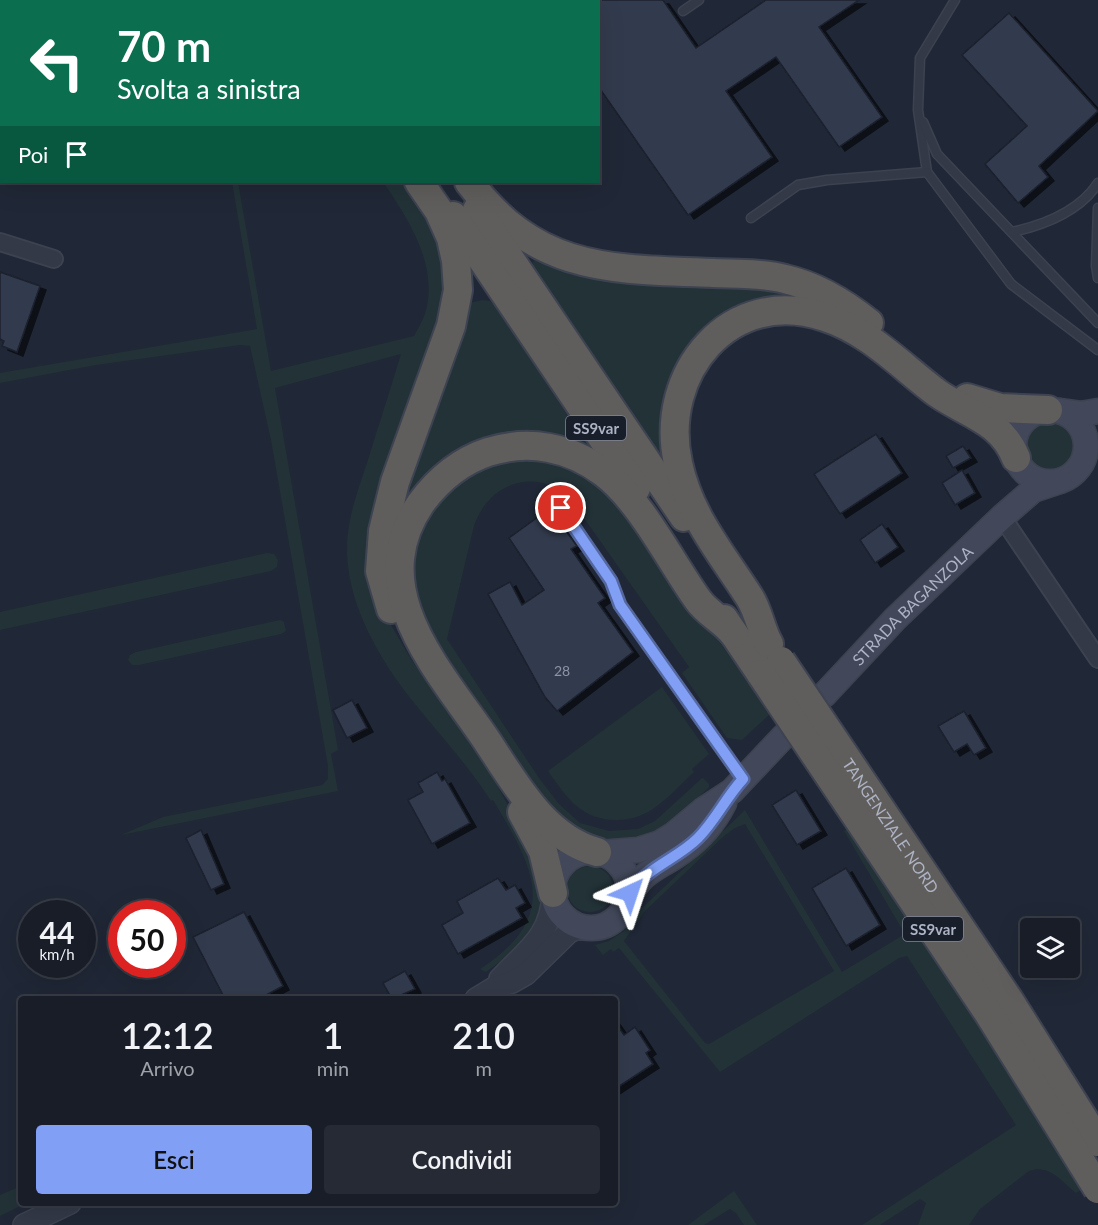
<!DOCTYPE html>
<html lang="it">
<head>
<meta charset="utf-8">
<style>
  :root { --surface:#181d28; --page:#252a34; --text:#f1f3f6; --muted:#9fa2a8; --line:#363b45; --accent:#81a0f5 }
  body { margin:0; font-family:Lato,sans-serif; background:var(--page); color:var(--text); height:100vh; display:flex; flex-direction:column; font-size:22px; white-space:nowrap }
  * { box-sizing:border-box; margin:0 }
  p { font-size:20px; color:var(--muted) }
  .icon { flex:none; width:33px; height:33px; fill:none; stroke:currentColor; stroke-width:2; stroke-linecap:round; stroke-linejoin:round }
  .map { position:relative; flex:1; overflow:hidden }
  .panel { position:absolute; left:18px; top:996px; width:600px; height:210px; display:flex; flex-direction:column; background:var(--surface); border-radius:6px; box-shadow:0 6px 24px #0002,0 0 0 2px var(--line) }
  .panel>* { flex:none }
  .hud { position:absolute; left:0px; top:0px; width:600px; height:183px; box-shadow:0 6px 24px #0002,0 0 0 2px var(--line); background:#0b6e4f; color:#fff; overflow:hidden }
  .buttons { position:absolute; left:1020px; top:918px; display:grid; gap:12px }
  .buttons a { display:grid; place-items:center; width:60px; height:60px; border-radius:6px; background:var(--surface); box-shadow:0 6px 24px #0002,0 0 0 2px var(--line); font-size:30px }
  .speed { position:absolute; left:18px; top:900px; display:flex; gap:12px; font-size:30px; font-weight:700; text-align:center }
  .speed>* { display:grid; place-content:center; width:78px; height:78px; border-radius:50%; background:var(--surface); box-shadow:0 6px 24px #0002,0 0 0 2px var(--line); line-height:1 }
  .speed small { font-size:15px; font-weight:400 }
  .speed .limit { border:9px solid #d22; background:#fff; color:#111 }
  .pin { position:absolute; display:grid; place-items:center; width:51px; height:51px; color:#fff; margin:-26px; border:3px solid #fff; border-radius:50%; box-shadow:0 2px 6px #0007 }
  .me { position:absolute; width:66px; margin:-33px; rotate:42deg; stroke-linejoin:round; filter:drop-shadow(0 0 4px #0008) }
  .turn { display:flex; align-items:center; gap:21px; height:126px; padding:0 18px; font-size:27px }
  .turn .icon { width:78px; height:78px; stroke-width:2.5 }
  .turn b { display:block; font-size:42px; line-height:51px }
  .then { display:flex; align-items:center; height:57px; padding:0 18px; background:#0003; gap:12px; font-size:22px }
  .eta { display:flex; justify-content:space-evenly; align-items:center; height:102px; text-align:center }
  .eta b { font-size:36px; font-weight:600; line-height:42px }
  .action { display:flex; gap:12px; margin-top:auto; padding:12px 18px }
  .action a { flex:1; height:69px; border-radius:6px; background:var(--accent); color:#111; font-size:24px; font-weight:600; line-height:69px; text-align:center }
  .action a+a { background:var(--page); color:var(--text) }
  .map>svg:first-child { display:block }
  .green { fill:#223237; fill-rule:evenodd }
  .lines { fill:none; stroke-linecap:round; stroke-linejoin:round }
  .stream { stroke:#141d33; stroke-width:4.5 }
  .building { fill:#323a4d; stroke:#1b202d; stroke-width:1.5; filter:url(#shadow) }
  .service-casing { stroke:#3d4250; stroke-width:11 }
  .minor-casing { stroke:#3d4250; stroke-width:20 }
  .tertiary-casing { stroke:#3d4250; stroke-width:24 }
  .secondary-casing { stroke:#3d4250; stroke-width:27 }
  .trunk-casing { stroke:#3e4351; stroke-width:32 }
  .service { stroke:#333947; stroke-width:8 }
  .minor { stroke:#333947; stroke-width:16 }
  .tertiary { stroke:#333947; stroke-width:21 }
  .secondary { stroke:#42485a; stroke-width:24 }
  .trunk { stroke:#5f5e5c; stroke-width:28 }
  .trunk-bridge-casing { stroke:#3e4351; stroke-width:32; stroke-linecap:butt }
  .trunk-bridge { stroke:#5f5e5c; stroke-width:28 }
  .route-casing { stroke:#54689f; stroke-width:15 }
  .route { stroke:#81a0f5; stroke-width:10 }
  .labels { text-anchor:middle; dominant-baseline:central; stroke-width:6; stroke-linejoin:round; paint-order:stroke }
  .number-label { font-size:14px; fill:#8d93a4 }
  .shield { fill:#191e2b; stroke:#818696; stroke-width:1.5 }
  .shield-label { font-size:15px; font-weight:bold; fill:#aeb3c4 }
  .street-label { font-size:16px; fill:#aeb3c4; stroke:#191e2b }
</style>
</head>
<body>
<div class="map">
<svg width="1098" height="1225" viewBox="0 0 1098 1225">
  <defs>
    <filter id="shadow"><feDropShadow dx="6" dy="4" stdDeviation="0" flood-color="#0009"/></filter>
  </defs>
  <rect width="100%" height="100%" fill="#202736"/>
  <!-- green -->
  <g class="green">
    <path d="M232 182H238L271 371 414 336C419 327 425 317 427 306 436 261 407 217 383 182H410L450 270 381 601 391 625 411 659 492 776 530 845 542 900 535 927 515 951 486 972 480 969C561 916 535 870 493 800L491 801C465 760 430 725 401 686 372 645 347 599 347 548 347 519 358 490 367 463 378 427 390 391 401 354L275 388 338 750 331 754 338 791 121 835 163 817 322 785 328 779V766L271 440 250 346 240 345 96 365 0 383V373L257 329Z"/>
    <polygon points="534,260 737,281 812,295 737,311 661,453 658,452 640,427 533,268 532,264"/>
    <polygon points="483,300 490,301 495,306 586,443 584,445 535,438 404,509 401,494 468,306 473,302"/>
    <circle cx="1050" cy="446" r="23"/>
    <path d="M525 453 595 474 700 614 770 714 742 740 727 738 682 673 689 667 567 494C530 468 488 485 474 526L447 639 539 778 559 804 580 823 609 831 638 829 655 821 701 779 703 778 709 784V787L680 816 645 839 604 843 562 826 418 626 411 541 455 478Z"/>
    <polygon points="267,553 274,554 278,560 277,567 271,571 0,630 0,612"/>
    <polygon points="280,620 284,622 286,631 281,634 139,665 132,665 128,660 130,655 136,652"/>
    <path d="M662 687 709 754 692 769 694 772C680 785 665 802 648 812 639 817 628 820 617 820 581 820 567 798 548 771Z"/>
    <path d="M745 810 842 972 905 934 844 831 848 829 977 1022 1081 1190 1076 1193C1061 1181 1049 1164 1029 1171L980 1209 969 1225H918L926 1203 920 1199 880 1225H862L1016 1125 907 956 899 958 720 1072 619 948 613 952 611 949 603 955 595 945 609 941 624 931 641 909ZM745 824 834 971 709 1044 705 1043 624 941 645 911 724 836 735 828Z"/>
    <circle cx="590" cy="889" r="23"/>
    <polygon points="21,1186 21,1203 26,1203 0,1216 0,1195"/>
    <polygon points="734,1191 757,1225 744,1225 736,1213 730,1209 704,1225 688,1225"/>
  </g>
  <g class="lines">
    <!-- stream -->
    <g class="stream">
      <polyline points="24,2 25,0"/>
      <polyline points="0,81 2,76"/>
    </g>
  </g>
  <!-- building -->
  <g class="building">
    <polygon points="598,0 663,0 696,48 766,0 859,0 819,27 882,117 839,147 776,57 726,91 772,157 688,215 598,86"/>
    <polygon points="1009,13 1098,111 1039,166 1048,177 1018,203 985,164 1027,126 962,55"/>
    <polygon points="0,272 40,286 17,352 2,346 4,341 0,339"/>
    <polygon points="876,434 902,473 840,514 814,474"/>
    <polygon points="963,446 971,458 953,468 946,456"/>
    <polygon points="962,470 975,493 955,505 942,483"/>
    <polygon points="555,516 577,546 571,549 605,598 598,603 633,652 557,711 545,697 488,594 510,582 522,605 544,590 509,538 538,517 543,524"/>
    <polygon points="882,524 898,547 875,563 860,540"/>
    <polygon points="352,700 367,728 347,738 333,710"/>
    <polygon points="964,711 986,748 974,755 967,744 954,752 938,726"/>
    <polygon points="437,772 442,781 445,779 470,823 432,844 408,800 423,792 418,783"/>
    <polygon points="796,790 821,831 797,845 772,805"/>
    <polygon points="201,830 224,884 211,890 186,838"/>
    <polygon points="846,868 880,925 846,946 812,888"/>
    <polygon points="498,878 506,890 515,885 525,903 516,908 522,918 458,954 442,925 463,913 457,901"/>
    <polygon points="244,912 283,986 259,999 225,999 193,937"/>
    <polygon points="405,971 415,989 392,999 383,983"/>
    <polygon points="615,1022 624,1035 635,1027 650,1050 646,1053 653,1064 615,1089"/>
  </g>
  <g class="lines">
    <!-- service casing -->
    <g class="service-casing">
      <g id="service">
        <polyline points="955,0 920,58 918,110 927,172 1011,284 1098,350"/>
        <polyline points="683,11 699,0"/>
        <polyline points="923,122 937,154 1098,323"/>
        <polyline points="1098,208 1096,266 1098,278"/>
        <polyline points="751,218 798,185 827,180 927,172"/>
        <path d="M1012 232C1044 225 1079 212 1098 183"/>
        <polyline points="561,508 611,581 620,605 743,778"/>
      </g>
    </g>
    <!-- minor casing -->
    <g class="minor-casing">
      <g id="minor">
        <polyline points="46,2 46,0"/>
        <polyline points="0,141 2,137"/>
        <polyline points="0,242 54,259"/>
        <polyline points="1002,517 1098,659"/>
      </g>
    </g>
    <!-- tertiary casing -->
    <g class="tertiary-casing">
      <g id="tertiary">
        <path d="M500 979C526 951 552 936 553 893"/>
        <polyline points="476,999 494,988 512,982 526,974 569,932 576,929 591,928"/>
        <polyline points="24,1225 70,1203"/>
      </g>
    </g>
    <!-- secondary casing -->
    <g class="secondary-casing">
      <g id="secondary">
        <circle cx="1050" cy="446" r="36"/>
        <polyline points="1059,411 1081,414 1098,411"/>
        <path id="s1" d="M824 695 895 619 1002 517 1033 490 1060 481"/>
        <circle cx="591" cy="890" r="38"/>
        <polyline points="599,853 638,850 660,843 673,835 703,810 732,791 784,736"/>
        <path d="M628 899C642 869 661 868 684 850 701 838 715 821 724 803"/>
      </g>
    </g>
    <!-- trunk casing -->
    <g class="trunk-casing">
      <g id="trunk">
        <polyline points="308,0 309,2"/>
        <polyline points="336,0 337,2"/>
        <path d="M469 182C537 272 609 269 713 273 737 274 762 273 785 279 816 286 844 303 869 323"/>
        <polyline points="477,210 684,517"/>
        <polyline points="453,216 636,488"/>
        <polyline points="967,398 1000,408 1048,410"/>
        <polyline points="391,609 380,571 383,531 395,482 451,326 458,290 456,261 451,238 439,211 419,182"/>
        <polyline points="724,619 761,674"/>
        <path d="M769 644C761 630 759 613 750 598 722 554 689 516 678 463 658 373 730 285 825 317 869 331 901 366 937 393 967 414 1001 420 1016 458"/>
        <polyline points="522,812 543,851 553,893"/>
        <path d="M597 852C542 837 513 779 483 735 436 667 363 588 421 503 438 480 461 461 488 452 529 439 570 447 604 473 641 501 670 561 698 600 708 614 724 621 734 634"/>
      </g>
    </g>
    <!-- service -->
    <use href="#service" class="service"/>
    <!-- minor -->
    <use href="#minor" class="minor"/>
    <!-- tertiary -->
    <use href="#tertiary" class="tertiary"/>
    <!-- secondary -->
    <use href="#secondary" class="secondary"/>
    <!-- trunk -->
    <use href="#trunk" class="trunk"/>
    <!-- trunk-bridge casing -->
    <g class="trunk-bridge-casing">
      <g id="trunk-bridge">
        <path id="s2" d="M781 661 1009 1000 1098 1142"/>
        <polyline points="761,674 989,1014 1098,1189"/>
      </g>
    </g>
    <!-- trunk-bridge -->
    <use href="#trunk-bridge" class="trunk-bridge"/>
  </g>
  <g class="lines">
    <!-- route casing -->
    <g class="route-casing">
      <path id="route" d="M561 508 611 581 620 605 743 779C726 797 716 820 698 838 677 859 647 867 630 893"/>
    </g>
    <!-- route -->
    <use href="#route" class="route"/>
  </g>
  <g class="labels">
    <!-- number labels -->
    <g class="number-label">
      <text x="562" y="670">28</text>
    </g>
    <!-- shield labels -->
    <g class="shield">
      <rect x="566" y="416" width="60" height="24" rx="4.5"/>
      <rect x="903" y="917" width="60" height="24" rx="4.5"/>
    </g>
    <g class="shield-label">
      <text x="596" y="428">SS9var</text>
      <text x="933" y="929">SS9var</text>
    </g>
    <!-- street labels -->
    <g class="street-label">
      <text stroke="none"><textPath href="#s1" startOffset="126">STRADA BAGANZOLA</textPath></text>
      <text stroke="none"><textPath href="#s2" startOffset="198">TANGENZIALE NORD</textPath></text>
    </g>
  </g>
</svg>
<div class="buttons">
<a><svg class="icon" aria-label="layers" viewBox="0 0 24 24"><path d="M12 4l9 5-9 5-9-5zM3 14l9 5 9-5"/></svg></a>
</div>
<div class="speed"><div>44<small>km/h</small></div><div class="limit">50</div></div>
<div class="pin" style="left:561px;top:508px;background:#d93025"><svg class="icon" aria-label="arrive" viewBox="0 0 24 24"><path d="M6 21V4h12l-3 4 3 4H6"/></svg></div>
<svg class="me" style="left:630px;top:893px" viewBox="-20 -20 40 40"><path d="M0-17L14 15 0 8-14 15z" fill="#81a0f5" stroke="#fff" stroke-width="4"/></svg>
<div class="hud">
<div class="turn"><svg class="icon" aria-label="left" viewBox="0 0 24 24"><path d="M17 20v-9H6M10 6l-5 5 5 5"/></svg><div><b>70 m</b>Svolta a sinistra</div></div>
<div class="then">Poi<svg class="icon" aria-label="arrive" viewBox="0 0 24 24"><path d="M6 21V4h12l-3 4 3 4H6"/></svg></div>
</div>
<section class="panel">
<div class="eta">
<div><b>12:12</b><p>Arrivo</p></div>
<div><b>1</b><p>min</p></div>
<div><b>210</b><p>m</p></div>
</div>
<div class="action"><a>Esci</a><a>Condividi</a></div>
</section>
</div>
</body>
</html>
